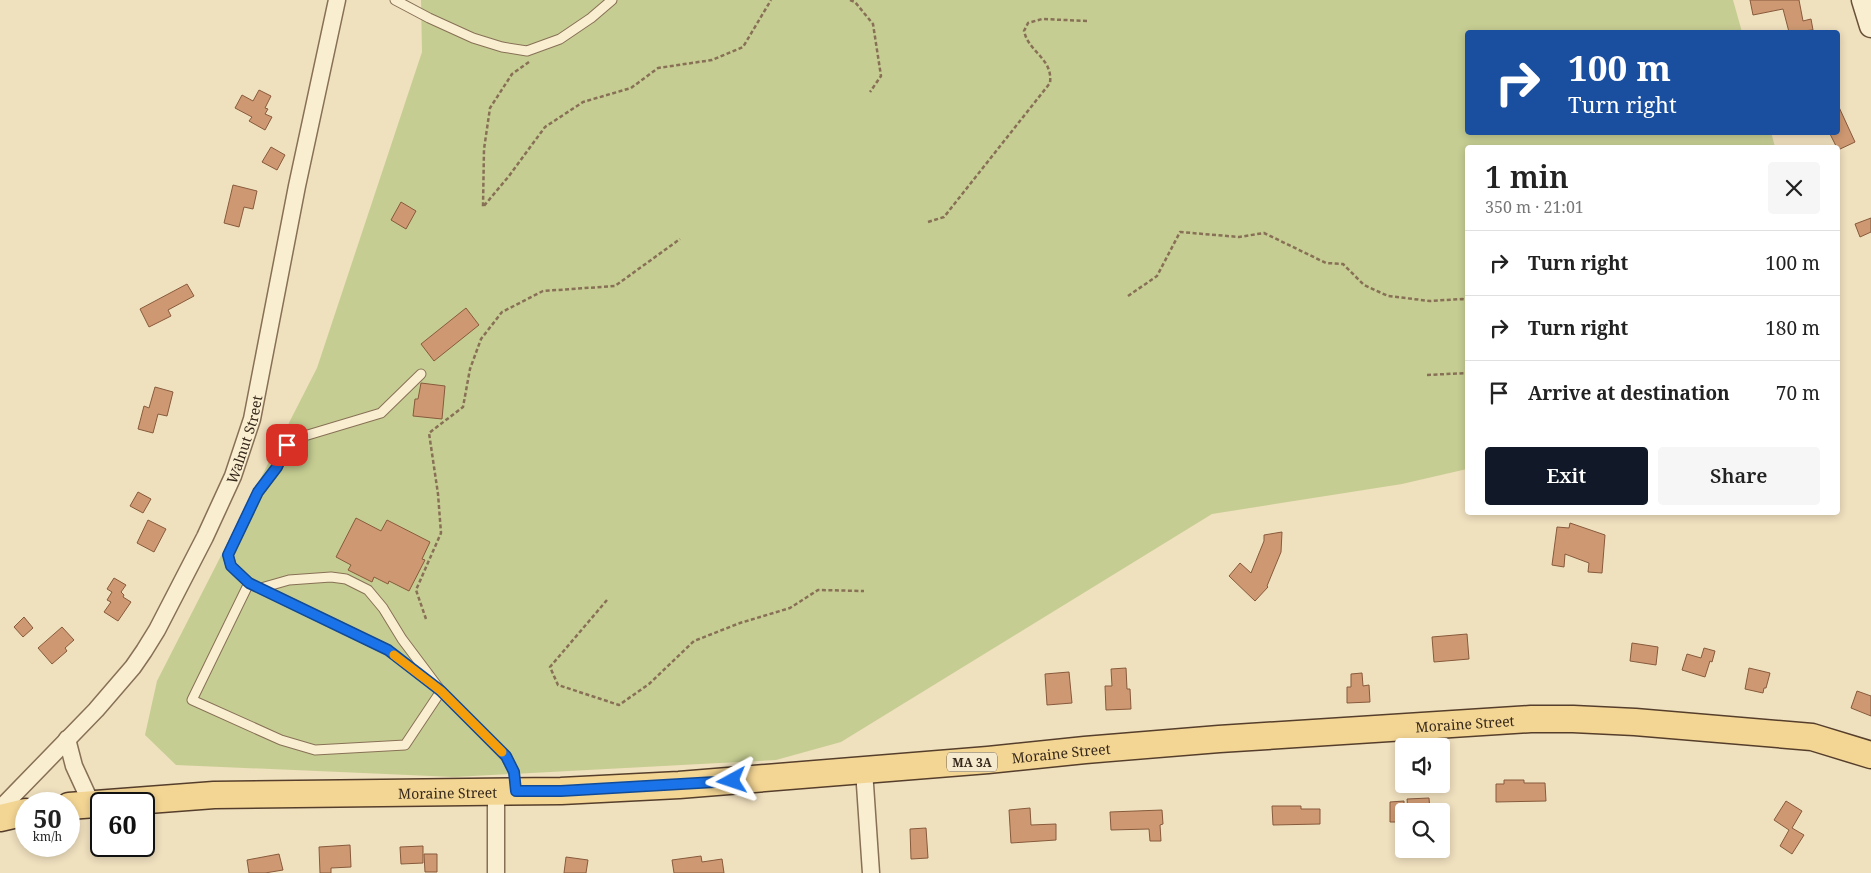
<!DOCTYPE html>
<html lang="en">
<head>
<meta charset="utf-8">
<style>
  :root { --surface:#fff; --page:#f6f6f6; --text:#222; --muted:#767676; --line:#e0e0e0; --accent:#111827 }
  body { margin:0; font-family:"Noto Serif",serif; background:var(--page); color:var(--text); height:100vh; display:flex; flex-direction:column; font-size:19px; white-space:nowrap }
  * { box-sizing:border-box; margin:0 }
  p { font-size:16px; color:var(--muted) }
  .icon { flex:none; width:28px; height:28px; fill:none; stroke:currentColor; stroke-width:2; stroke-linecap:round; stroke-linejoin:round }
  .map { position:relative; flex:1; overflow:hidden }
  .details { position:absolute; left:1465px; top:145px; width:375px; height:370px; display:flex; flex-direction:column; background:var(--surface); border-radius:5px; box-shadow:0 2px 8px #0003 }
  .details>* { flex:none }
  .hud { position:absolute; left:1465px; top:30px; width:375px; height:105px; border-radius:5px; box-shadow:0 2px 8px #0003; background:#1a4fa0; color:#fff; overflow:hidden }
  .buttons { position:absolute; left:1395px; top:738px; display:grid; gap:10px }
  .buttons a { display:grid; place-items:center; width:55px; height:55px; border-radius:5px; background:var(--surface); box-shadow:0 2px 8px #0003; font-size:25px }
  .speed { position:absolute; left:15px; top:792px; display:flex; gap:10px; font-size:25px; font-weight:700; text-align:center }
  .speed>* { display:grid; place-content:center; width:65px; height:65px; border-radius:50%; background:var(--surface); box-shadow:0 2px 8px #0003; line-height:1 }
  .speed small { font-size:12px; font-weight:400 }
  .speed .limit { border:2px solid #111; border-radius:8px; background:#fff; color:#111 }
  .pin { position:absolute; display:grid; place-items:center; width:42px; height:42px; color:#fff; margin:-21px; border-radius:10px; box-shadow:0 2px 8px #0006 }
  .me { position:absolute; width:55px; margin:-28px; rotate:265deg; stroke-linejoin:round; filter:drop-shadow(0 0 4px #0008) }
  .turn { display:flex; align-items:center; gap:18px; height:105px; padding:0 20px; font-size:22px }
  .turn .icon { width:65px; height:65px; stroke-width:2.5 }
  .turn b { display:block; font-size:35px; line-height:42px }
  .round { display:grid; place-items:center; flex:none; width:52px; height:52px; border-radius:5px; background:var(--page) }
  .summary { display:flex; align-items:center; justify-content:space-between; height:85px; padding:0 20px }
  h1 { font-size:30px; font-weight:600; line-height:38px }
  .action { display:flex; gap:10px; margin-top:auto; padding:10px 20px }
  .action a { flex:1; height:58px; border-radius:5px; background:var(--accent); color:#fff; font-size:20px; font-weight:600; line-height:58px; text-align:center }
  .action a+a { background:var(--page); color:var(--text) }
  ul { padding:0; list-style:none }
  li { display:flex; align-items:center; gap:15px; height:65px; padding:0 20px; border-top:1px solid var(--line) }
  li div { flex:1 }
  li b { display:block; font-size:19px }
  li em { font-style:normal }
  .map>svg:first-child { display:block }
  .green { fill:#c6cd92 }
  .building { fill:#ce9972; stroke:#875a3c }
  .lines { fill:none; stroke-linecap:round; stroke-linejoin:round }
  .lane-casing { stroke:#877056; stroke-width:11 }
  .street-casing { stroke:#877056; stroke-width:19 }
  .secondary-casing { stroke:#69513a; stroke-width:25 }
  .primary-casing { stroke:#553e2b; stroke-width:29 }
  .path { stroke:#877056; stroke-width:2.5; stroke-dasharray:4 2.5; stroke-linecap:butt }
  .lane { stroke:#faeed1; stroke-width:9 }
  .street { stroke:#faeed1; stroke-width:16 }
  .secondary { stroke:#faeed1; stroke-width:22 }
  .primary { stroke:#f4d694; stroke-width:26 }
  .route-casing { stroke:#114b97; stroke-width:12 }
  .route { stroke:#1a73e8; stroke-width:9 }
  .slow { stroke:#f59e0b; stroke-width:9 }
  .labels { text-anchor:middle; dominant-baseline:central; stroke-width:5; stroke-linejoin:round; paint-order:stroke }
  .shield { fill:#f6eace; stroke:#706251; stroke-width:1 }
  .shield-label { font-size:12px; font-weight:bold; fill:#36281b }
  .street-label { font-size:14px; fill:#36281b; stroke:#f6eace }
</style>
</head>
<body>
<div class="map">
<svg width="1871" height="873" viewBox="0 0 1871 873">
  <rect width="100%" height="100%" fill="#efe0be"/>
  <!-- green -->
  <polygon class="green" points="421,0 1733,0 1742,32 1468,32 1468,132 1771,132 1775,147 1468,148 1467,469 1402,484 1212,514 841,742 776,760 454,777 176,765 145,735 157,681 317,368 422,52"/>
  <!-- building -->
  <g class="building">
    <polygon points="1750,0 1799,0 1803,21 1811,19 1813,30 1789,32 1783,9 1753,15"/>
    <polygon points="259,90 271,96 265,108 268,109 265,114 272,117 265,130 249,121 252,117 235,108 242,95 253,101"/>
    <polygon points="1838,105 1855,142 1838,150 1829,132 1838,132"/>
    <polygon points="271,147 285,155 277,170 262,162"/>
    <polygon points="233,185 257,191 253,209 244,207 239,227 224,223"/>
    <polygon points="401,202 416,211 406,229 391,220"/>
    <polygon points="1871,218 1871,232 1860,237 1855,224"/>
    <polygon points="187,284 194,296 168,310 171,316 149,327 140,309"/>
    <polygon points="466,308 479,325 434,361 421,344"/>
    <polygon points="421,383 445,386 442,419 413,416 415,399 418,399"/>
    <polygon points="155,387 173,392 167,416 158,414 153,433 138,429 144,406 149,408"/>
    <polygon points="138,492 151,499 143,513 130,506"/>
    <polygon points="356,518 381,531 387,520 430,542 422,559 425,560 409,591 389,581 388,584 374,577 372,582 348,570 351,565 336,557"/>
    <polygon points="148,520 166,529 154,552 137,543"/>
    <polygon points="1570,523 1605,535 1602,573 1588,572 1589,563 1565,554 1564,567 1552,565 1557,527 1569,528"/>
    <polygon points="1282,532 1281,552 1267,586 1268,587 1255,601 1229,576 1240,563 1251,573 1264,541 1264,535"/>
    <polygon points="114,578 126,585 121,592 124,595 123,597 131,602 118,621 104,612 111,602 107,600 112,592 107,589"/>
    <polygon points="24,617 33,628 23,637 14,627"/>
    <polygon points="62,627 74,640 65,648 67,651 52,664 38,648"/>
    <polygon points="1467,634 1469,659 1434,662 1432,637"/>
    <polygon points="1632,643 1658,647 1656,665 1630,661"/>
    <polygon points="1704,648 1715,651 1712,662 1710,661 1705,677 1682,670 1687,654 1701,658"/>
    <polygon points="1126,668 1127,689 1130,689 1131,709 1106,710 1105,686 1112,686 1111,669"/>
    <polygon points="1749,668 1770,673 1766,688 1764,688 1763,693 1745,689"/>
    <polygon points="1069,672 1072,703 1047,705 1045,674"/>
    <polygon points="1362,673 1363,686 1369,685 1370,702 1347,703 1347,687 1351,687 1351,674"/>
    <polygon points="1857,691 1871,696 1871,716 1851,708"/>
    <polygon points="1504,780 1524,780 1524,783 1545,783 1546,801 1496,802 1496,784 1504,784"/>
    <polygon points="1429,798 1430,811 1408,811 1407,799"/>
    <polygon points="1404,801 1404,822 1390,822 1390,802"/>
    <polygon points="1786,801 1802,811 1792,828 1804,835 1792,854 1780,846 1789,830 1774,820"/>
    <polygon points="1272,806 1301,806 1301,809 1320,809 1320,824 1273,825"/>
    <polygon points="1030,808 1031,825 1056,824 1056,840 1011,843 1009,810"/>
    <polygon points="1162,810 1163,824 1160,825 1161,841 1150,841 1149,829 1111,830 1110,812"/>
    <polygon points="926,828 928,858 911,859 910,829"/>
    <polygon points="350,845 351,867 331,868 331,873 320,873 319,847"/>
    <polygon points="423,846 423,863 401,864 400,847"/>
    <polygon points="279,854 283,870 265,873 249,873 247,860"/>
    <polygon points="424,854 437,854 437,872 425,872"/>
    <polygon points="701,856 702,862 722,859 724,873 674,873 672,860"/>
    <polygon points="566,857 588,860 586,873 564,873"/>
  </g>
  <g class="lines">
    <!-- lane casing -->
    <g class="lane-casing">
      <g id="lane">
        <polyline points="395,0 429,18 473,38 502,47 527,51 560,39 591,18 612,0"/>
        <polygon points="249,583 388,650 441,691 405,745 315,750 281,740 192,700"/>
        <polyline points="249,583 231,566 228,555 258,492 277,467 287,445 291,441 301,437 381,413 421,374"/>
        <polyline points="261,588 289,580 331,577 346,579 368,590 383,608 402,639 441,691 506,757 514,772 516,789"/>
      </g>
    </g>
    <!-- street casing -->
    <g class="street-casing">
      <g id="street">
        <polyline points="67,739 74,766 91,803"/>
        <polyline points="864,770 871,873"/>
        <path id="s1" d="M0 809 96 710 133 667 144 651 157 630 205 537 233 476 252 419 297 186 337 0"/>
        <polyline points="496,873 496,792"/>
      </g>
    </g>
    <!-- secondary casing -->
    <g class="secondary-casing">
      <polyline id="secondary" points="1863,0 1871,26"/>
    </g>
    <!-- primary casing -->
    <g class="primary-casing">
      <g id="primary">
        <path id="s2" d="M69 806 214 795 561 791 679 785 988 760 1085 750 1219 739 1531 719H1573L1635 722 1812 737 1871 755"/>
        <polyline points="0,818 26,812"/>
      </g>
    </g>
    <!-- path -->
    <g class="path">
      <polyline points="850,0 855,2 873,24 881,76 870,92"/>
      <polyline points="529,62 512,74 490,108 484,149 483,207 509,176 545,127 583,102 631,88 658,68 712,60 743,47 771,0"/>
      <path d="M928 222 944 217 1050 83C1053 58 1029 53 1024 31L1028 23 1042 19 1088 21"/>
      <polyline points="1128,296 1157,276 1180,232 1239,237 1264,233 1326,263 1343,264 1364,285 1388,296 1430,301 1462,299 1468,300"/>
      <polyline points="1427,375 1468,373"/>
      <polyline points="607,600 550,667 558,685 619,705 649,684 694,641 740,623 790,608 818,590 864,591"/>
      <polyline points="426,619 416,590 441,533 438,494 429,433 463,407 470,369 481,339 502,312 543,291 615,286 680,239"/>
    </g>
    <!-- lane -->
    <use href="#lane" class="lane"/>
    <!-- street -->
    <use href="#street" class="street"/>
    <!-- secondary -->
    <use href="#secondary" class="secondary"/>
    <!-- primary -->
    <use href="#primary" class="primary"/>
  </g>
  <g class="lines">
    <!-- route casing -->
    <g class="route-casing">
      <polyline id="route" points="287,445 277,467 258,492 228,555 231,566 249,583 388,650 441,691 506,756 514,772 516,791 561,791 732,781"/>
    </g>
    <!-- route -->
    <use href="#route" class="route"/>
    <!-- slow -->
    <polyline class="slow" points="394,655 441,691 502,752"/>
  </g>
  <g class="labels">
    <!-- shield labels -->
    <rect class="shield" x="947" y="752.5" width="50" height="19" rx="4"/>
    <g class="shield-label">
      <text x="972" y="762">MA 3A</text>
    </g>
    <!-- street labels -->
    <g class="street-label">
      <text stroke="none"><textPath href="#s1" startOffset="449">Walnut Street</textPath></text>
      <text stroke="none"><textPath href="#s2" startOffset="1399">Moraine Street</textPath></text>
      <text stroke="none"><textPath href="#s2" startOffset="994">Moraine Street</textPath></text>
      <text stroke="none"><textPath href="#s2" startOffset="379">Moraine Street</textPath></text>
    </g>
  </g>
</svg>
<div class="buttons">
<a><svg class="icon" aria-label="sound" viewBox="0 0 24 24"><path d="M4 9h4l5-4v14l-5-4H4zM17 9q2 3 0 6"/></svg></a>
<a><svg class="icon" aria-label="search" viewBox="0 0 24 24"><circle cx="10" cy="10" r="6"/><path d="M15 15l6 6"/></svg></a>
</div>
<div class="speed"><div>50<small>km/h</small></div><div class="limit">60</div></div>
<div class="pin" style="left:287px;top:445px;background:#d93025"><svg class="icon" aria-label="arrive" viewBox="0 0 24 24"><path d="M6 21V4h12l-3 4 3 4H6"/></svg></div>
<svg class="me" style="left:732px;top:781px" viewBox="-20 -20 40 40"><path d="M0-17L14 15 0 8-14 15z" fill="#1a73e8" stroke="#fff" stroke-width="4"/></svg>
<div class="hud">
<div class="turn"><svg class="icon" aria-label="right" viewBox="0 0 24 24"><path d="M7 20v-9h11M14 6l5 5-5 5"/></svg><div><b>100 m</b>Turn right</div></div>
</div>
<section class="details">
<div class="summary"><div><h1>1 min</h1><p>350 m · 21:01</p></div><a class="round"><svg class="icon" aria-label="close" viewBox="0 0 24 24"><path d="M6 6l12 12M18 6L6 18"/></svg></a></div>
<ul>
<li><svg class="icon" aria-label="right" viewBox="0 0 24 24"><path d="M7 20v-9h11M14 6l5 5-5 5"/></svg><div><b>Turn right</b></div><em>100 m</em></li>
<li><svg class="icon" aria-label="right" viewBox="0 0 24 24"><path d="M7 20v-9h11M14 6l5 5-5 5"/></svg><div><b>Turn right</b></div><em>180 m</em></li>
<li><svg class="icon" aria-label="arrive" viewBox="0 0 24 24"><path d="M6 21V4h12l-3 4 3 4H6"/></svg><div><b>Arrive at destination</b></div><em>70 m</em></li>
</ul>
<div class="action"><a>Exit</a><a>Share</a></div>
</section>
</div>
</body>
</html>
